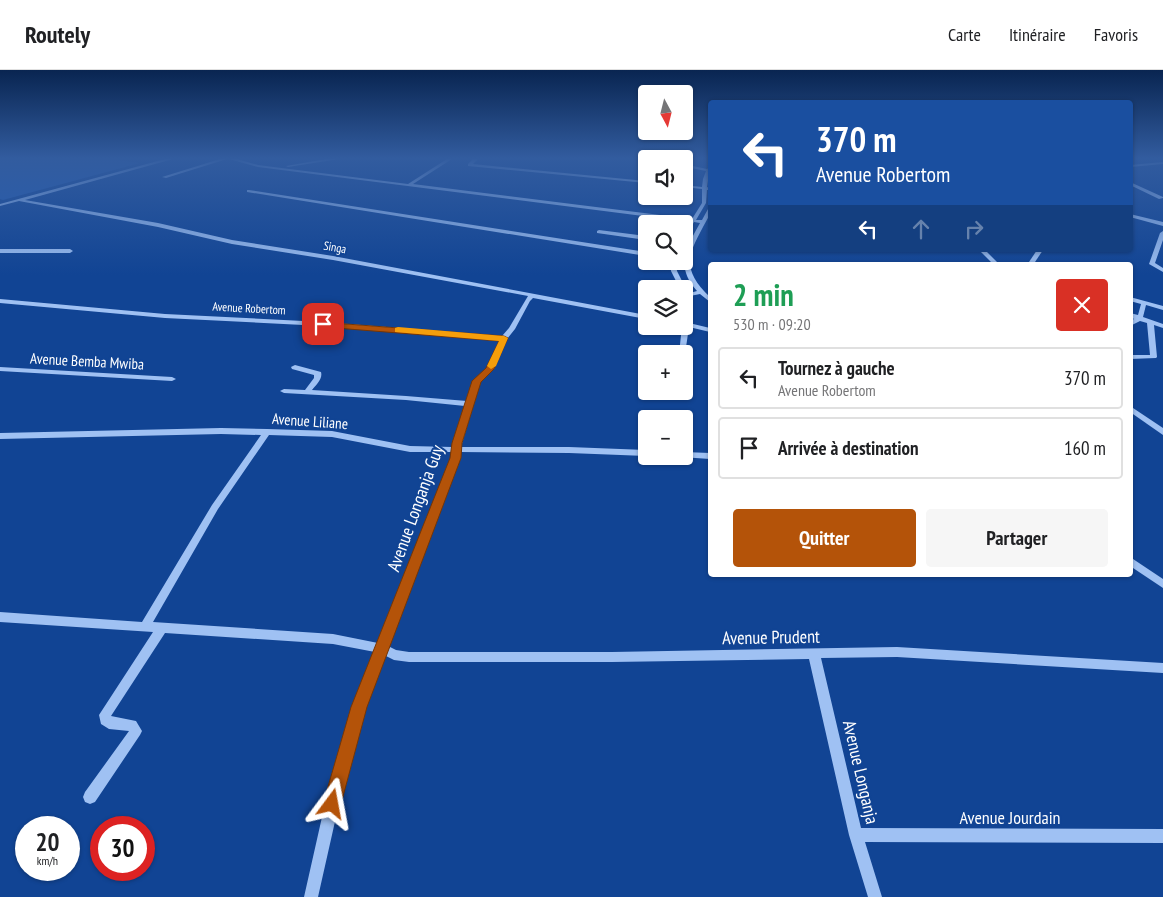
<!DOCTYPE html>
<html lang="fr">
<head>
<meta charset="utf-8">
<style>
  :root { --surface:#fff; --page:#f6f6f6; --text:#202124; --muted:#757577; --line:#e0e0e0; --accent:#b45309 }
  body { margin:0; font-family:"PT Sans Narrow",sans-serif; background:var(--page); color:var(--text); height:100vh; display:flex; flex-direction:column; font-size:19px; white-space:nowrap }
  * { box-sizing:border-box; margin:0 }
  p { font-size:16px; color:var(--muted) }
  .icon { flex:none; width:28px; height:28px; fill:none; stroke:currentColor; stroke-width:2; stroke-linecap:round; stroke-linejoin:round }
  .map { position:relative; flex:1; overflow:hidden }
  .drawer { position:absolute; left:708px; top:192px; width:425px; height:315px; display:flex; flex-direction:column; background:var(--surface); border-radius:5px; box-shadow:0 1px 4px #0004 }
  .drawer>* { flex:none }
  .guide { position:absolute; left:708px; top:30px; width:425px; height:152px; border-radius:5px; box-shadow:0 1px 4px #0004; background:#1a4fa0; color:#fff; overflow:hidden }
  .needle { width:32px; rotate:173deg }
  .controls { position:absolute; left:638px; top:15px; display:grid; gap:10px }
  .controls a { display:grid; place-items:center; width:55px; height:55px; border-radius:5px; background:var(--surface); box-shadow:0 1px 4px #0004; font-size:25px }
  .speed { position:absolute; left:15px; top:746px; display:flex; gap:10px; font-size:25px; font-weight:700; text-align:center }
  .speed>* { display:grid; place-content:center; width:65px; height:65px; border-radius:50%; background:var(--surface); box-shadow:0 1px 4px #0004; line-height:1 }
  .speed small { font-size:12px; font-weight:400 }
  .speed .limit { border:8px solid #d22; background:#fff; color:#111 }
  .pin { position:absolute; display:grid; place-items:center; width:42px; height:42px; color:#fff; margin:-21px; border-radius:10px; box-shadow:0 2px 8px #0006 }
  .me { position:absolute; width:55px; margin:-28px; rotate:13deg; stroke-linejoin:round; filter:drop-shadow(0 0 4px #0008) }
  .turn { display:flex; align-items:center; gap:18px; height:105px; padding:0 25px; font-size:22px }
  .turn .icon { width:65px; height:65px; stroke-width:2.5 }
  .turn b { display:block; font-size:35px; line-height:42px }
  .lanes { display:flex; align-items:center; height:48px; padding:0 25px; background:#0003; justify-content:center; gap:25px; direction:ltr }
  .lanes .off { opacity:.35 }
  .round { display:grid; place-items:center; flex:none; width:52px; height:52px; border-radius:5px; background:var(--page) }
  .headline { display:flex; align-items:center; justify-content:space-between; height:85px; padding:0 25px }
  h1 { font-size:30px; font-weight:600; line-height:38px; color:#1e9e55 }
  .action { display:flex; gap:10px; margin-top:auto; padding:10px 25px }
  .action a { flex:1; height:58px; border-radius:5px; background:var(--accent); color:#fff; font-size:20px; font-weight:600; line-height:58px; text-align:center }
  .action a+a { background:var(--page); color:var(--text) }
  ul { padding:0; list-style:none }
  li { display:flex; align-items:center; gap:15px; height:62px; margin:0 10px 8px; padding:0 15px; border:2px solid var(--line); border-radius:5px }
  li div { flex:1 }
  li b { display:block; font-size:19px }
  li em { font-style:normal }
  header { display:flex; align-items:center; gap:30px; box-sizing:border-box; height:70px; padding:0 25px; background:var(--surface); border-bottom:1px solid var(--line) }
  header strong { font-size:24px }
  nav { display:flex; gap:28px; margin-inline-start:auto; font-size:18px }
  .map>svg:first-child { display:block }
  .green { fill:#235cb3 }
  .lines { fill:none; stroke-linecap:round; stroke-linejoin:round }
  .minor { fill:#9fc1f3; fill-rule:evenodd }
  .route { fill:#b45309; stroke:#753606 }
  .slow { fill:#f59e0b }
  .labels { text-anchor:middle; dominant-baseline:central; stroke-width:4; stroke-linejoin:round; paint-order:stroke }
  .far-street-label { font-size:12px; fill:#fff; stroke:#114494 }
  .street-label { font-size:15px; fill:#fff; stroke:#114494 }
  .near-street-label { font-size:18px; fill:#fff; stroke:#114494 }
</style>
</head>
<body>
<header>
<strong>Routely</strong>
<nav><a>Carte</a><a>Itinéraire</a><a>Favoris</a></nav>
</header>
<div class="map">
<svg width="1163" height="827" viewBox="0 0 1163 827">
  <rect width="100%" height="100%" fill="#114494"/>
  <!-- green -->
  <polygon class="green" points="0,89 112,89 140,93 3,130 0,129"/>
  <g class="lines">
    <!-- minor -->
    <g class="minor">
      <path d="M165 89H173L25 130 158 153 232 170 333 186 646 245V249L533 228 530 231 515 259 507 269 494 299 480 312 461 377H569L646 380V386L569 383 460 382 459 388 388 576 396 580 409 582H612L897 577 1163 593V603L897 587 821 588 861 758 1163 759V773L865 772 882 827H868L849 765 809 589 612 592H409L394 590 384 585 365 637 343 716 318 827H304L329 716 353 637 375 582 333 574 165 563 111 646 136 651 142 661 140 665 95 732 90 734 85 732 83 727 85 722 129 661 109 659 101 654 99 645 153 562 0 552V542L142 552 212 435 261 365 221 364 0 369V363L221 358 267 359 332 361 410 376 452 377 465 336 406 330 284 323 280 321 284 319 305 320 314 308V305L292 299 291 297 295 295 321 302C323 309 316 315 312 320L406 326 467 331 473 311 487 298 500 270 323 256 165 248 0 233V229L165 244 323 252 502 266 509 258 528 226 333 190 232 174 158 157 19 131 0 136V134ZM269 365 332 367 410 382H452L451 388 378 573 333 564 153 552 218 439Z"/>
      <polygon points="220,89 227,89 166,108 162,107"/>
      <path d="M229 89H237L258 95 408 114 447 89H452L413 114 692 149 702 133V119L684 117V115L702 117 703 109 706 101 691 98 684 94V92L693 96 707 99 710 97 707 117 710 118V120H707L706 133 696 150H702L708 139H710V144C692 179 676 195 710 227V232L700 224 690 226 689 228V253L710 258V262L689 257 685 284 684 286V284H679L682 256H684V227L686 224 697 221C675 197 686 178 700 153L694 152 686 166 684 167V161L690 152 258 97Z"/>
      <polygon points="326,89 339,89 288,97 286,96"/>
      <polygon points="473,89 478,89 473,94 646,111 646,113 468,96 468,94"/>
      <polygon points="1163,92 1163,94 1130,97 1130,95"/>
      <polygon points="1130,112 1163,127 1163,128 1159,129 1130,115"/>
      <polygon points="249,120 646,182 646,186 247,122 247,120"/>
      <polygon points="1130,144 1163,152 1163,156 1130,147"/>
      <polygon points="599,160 646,166 646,170 597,163 597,161"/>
      <polygon points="1163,161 1163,170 1155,193 1163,198 1163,202 1149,194 1160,163"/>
      <polygon points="0,179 70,179 73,181 70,183 0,183"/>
      <polygon points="979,180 985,180 1000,195 994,195"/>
      <polygon points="1037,180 1043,180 1033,195 1027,195"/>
      <polygon points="670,191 676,191 677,201 686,219 685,220 680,219 671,201"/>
      <polygon points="1130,227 1163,236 1163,240 1146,235 1143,247 1163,254 1163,258 1154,255 1157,287 1156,288 1130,289 1130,285 1150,285 1147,253 1140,251 1130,256 1130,251 1134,249 1130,247 1130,243 1138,245 1141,234 1130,231"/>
      <polygon points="0,297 172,307 176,309 172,311 0,301"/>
      <polygon points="1130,336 1163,358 1163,365 1130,342"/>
      <polygon points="684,382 710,383 710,389 681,387 684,386"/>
      <polygon points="1130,487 1163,509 1163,518 1130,496"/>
    </g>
  </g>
  <!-- sky -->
  <linearGradient id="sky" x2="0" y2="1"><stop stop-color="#092551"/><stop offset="0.43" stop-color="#325c9f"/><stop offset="1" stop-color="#325c9f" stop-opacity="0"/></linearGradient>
  <rect width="1163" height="205" fill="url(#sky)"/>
  <!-- route -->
  <polygon class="route" points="320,252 504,266 508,268 494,299 481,312 462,373 461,388 367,637 341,734 338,740 332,743 326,740 323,734 351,637 450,388 452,373 472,311 486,298 499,271 323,257 320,256"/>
  <!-- slow -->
  <polygon class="slow" points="398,257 504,266 508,268 496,296 491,299 487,296 499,271 395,262 395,258"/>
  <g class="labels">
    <!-- far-street labels -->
    <g class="far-street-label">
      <text transform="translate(335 177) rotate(10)">Singa</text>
      <text transform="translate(249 238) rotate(3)">Avenue Robertom</text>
    </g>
    <!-- street labels -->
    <g class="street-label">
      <text transform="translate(87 291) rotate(3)">Avenue Bemba Mwiba</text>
      <text transform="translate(310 351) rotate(4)">Avenue Liliane</text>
    </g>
    <!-- near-street labels -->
    <g class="near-street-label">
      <text transform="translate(415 438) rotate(-70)">Avenue Longanja Guy</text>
      <text transform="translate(771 567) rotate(-1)">Avenue Prudent</text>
      <text transform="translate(861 702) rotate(77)">Avenue Longanja</text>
      <text x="1010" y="747">Avenue Jourdain</text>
    </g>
  </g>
</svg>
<div class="controls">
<a><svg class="needle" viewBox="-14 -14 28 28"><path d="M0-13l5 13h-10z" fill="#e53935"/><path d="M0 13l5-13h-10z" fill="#757577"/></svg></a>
<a><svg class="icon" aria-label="sound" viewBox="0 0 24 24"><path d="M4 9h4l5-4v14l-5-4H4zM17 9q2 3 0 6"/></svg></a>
<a><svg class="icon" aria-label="search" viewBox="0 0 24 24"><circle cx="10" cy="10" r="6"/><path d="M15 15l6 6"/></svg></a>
<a><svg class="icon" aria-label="layers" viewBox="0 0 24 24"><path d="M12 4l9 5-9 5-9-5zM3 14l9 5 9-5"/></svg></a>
<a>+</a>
<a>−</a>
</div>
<div class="speed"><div>20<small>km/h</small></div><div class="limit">30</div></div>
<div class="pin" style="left:323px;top:254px;background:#d93025"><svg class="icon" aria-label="arrive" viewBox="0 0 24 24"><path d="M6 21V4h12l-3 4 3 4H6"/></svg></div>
<svg class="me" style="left:332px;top:734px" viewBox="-20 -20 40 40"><path d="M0-17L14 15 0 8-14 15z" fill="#b45309" stroke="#fff" stroke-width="4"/></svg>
<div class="guide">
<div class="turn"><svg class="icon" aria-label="left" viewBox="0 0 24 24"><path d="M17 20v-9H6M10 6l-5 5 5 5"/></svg><div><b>370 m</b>Avenue Robertom</div></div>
<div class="lanes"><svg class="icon" aria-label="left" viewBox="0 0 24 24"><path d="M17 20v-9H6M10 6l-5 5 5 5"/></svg><svg class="icon off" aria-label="ahead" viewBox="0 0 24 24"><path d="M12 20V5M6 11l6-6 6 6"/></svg><svg class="icon off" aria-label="right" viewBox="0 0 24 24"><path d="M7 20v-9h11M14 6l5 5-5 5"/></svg></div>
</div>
<section class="drawer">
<div class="headline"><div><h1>2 min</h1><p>530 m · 09:20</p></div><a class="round" style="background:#d93025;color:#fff"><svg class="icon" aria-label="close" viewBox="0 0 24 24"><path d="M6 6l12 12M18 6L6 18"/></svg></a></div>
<ul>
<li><svg class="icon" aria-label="left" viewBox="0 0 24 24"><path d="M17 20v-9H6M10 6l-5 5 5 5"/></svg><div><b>Tournez à gauche</b><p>Avenue Robertom</p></div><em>370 m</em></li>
<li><svg class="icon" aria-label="arrive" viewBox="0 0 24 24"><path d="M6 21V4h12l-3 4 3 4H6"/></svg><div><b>Arrivée à destination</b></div><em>160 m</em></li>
</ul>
<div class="action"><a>Quitter</a><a>Partager</a></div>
</section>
</div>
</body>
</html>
